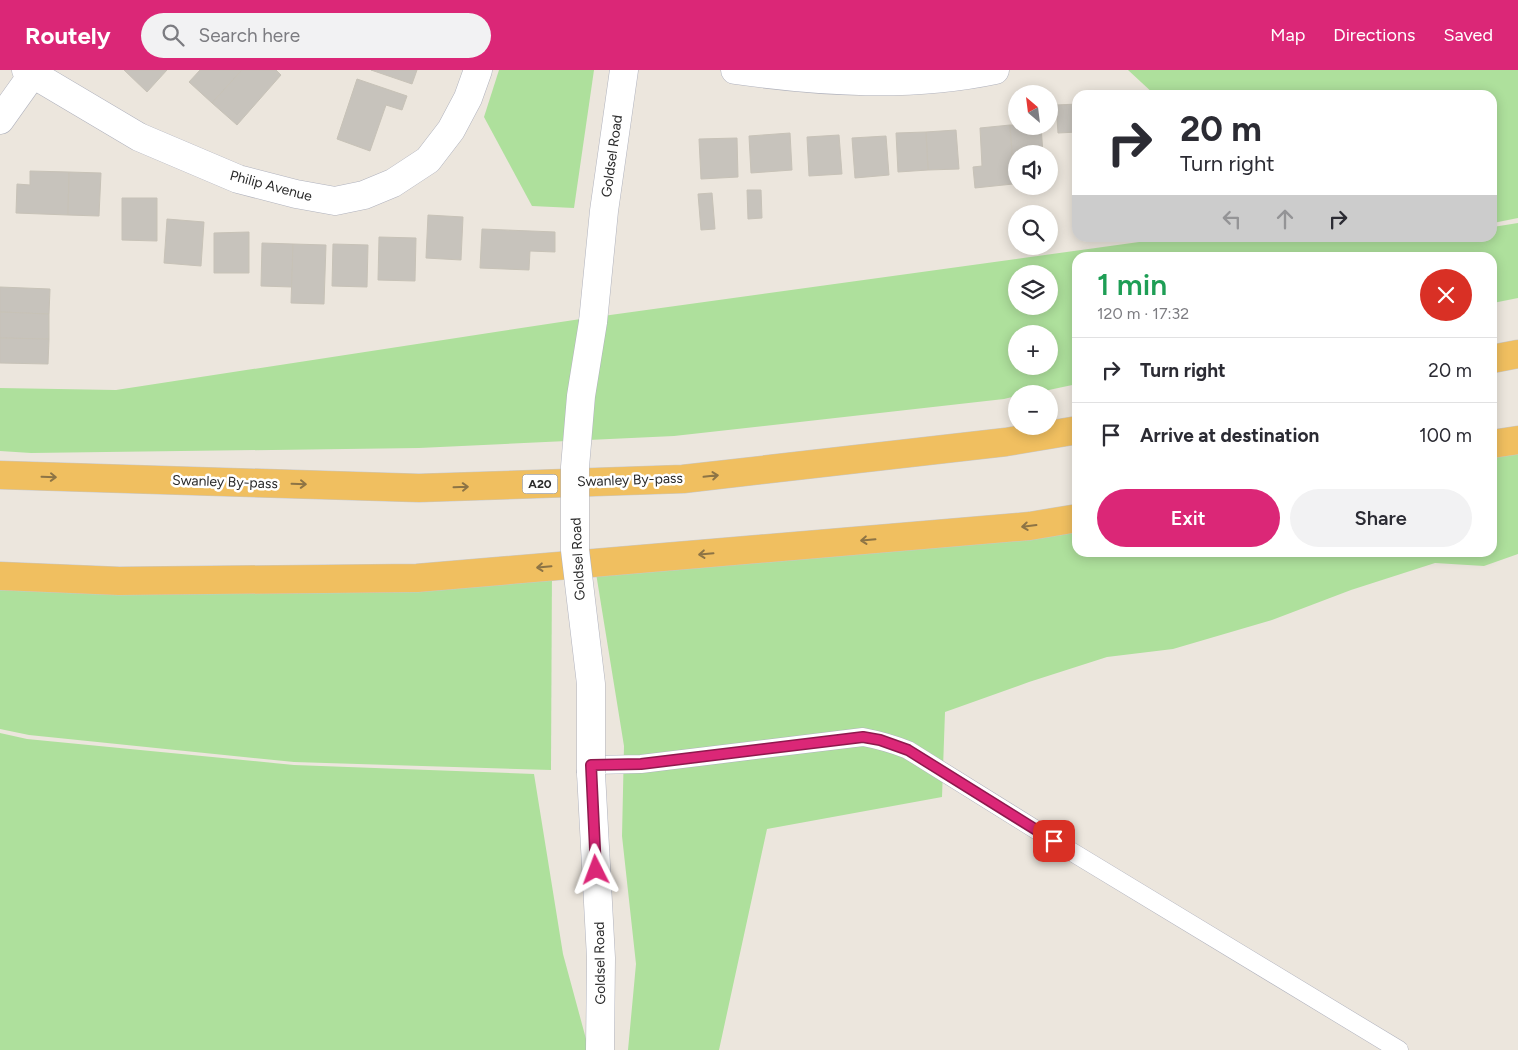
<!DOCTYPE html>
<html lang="en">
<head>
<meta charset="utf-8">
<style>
  :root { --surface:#fff; --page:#f2f2f3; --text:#2b2b33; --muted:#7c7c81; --line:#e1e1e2; --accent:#db2777 }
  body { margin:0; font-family:Figtree,sans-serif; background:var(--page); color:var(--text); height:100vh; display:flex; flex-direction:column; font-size:19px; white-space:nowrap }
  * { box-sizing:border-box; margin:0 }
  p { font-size:16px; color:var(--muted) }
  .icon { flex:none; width:28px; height:28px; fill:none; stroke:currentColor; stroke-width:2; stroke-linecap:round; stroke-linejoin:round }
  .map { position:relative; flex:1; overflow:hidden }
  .sheet { position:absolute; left:1072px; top:182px; width:425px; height:305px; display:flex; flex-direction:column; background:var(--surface); border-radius:15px; box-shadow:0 2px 12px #0003 }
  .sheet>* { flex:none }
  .hud { position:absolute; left:1072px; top:20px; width:425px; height:152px; border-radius:15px; box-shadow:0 2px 12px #0003; background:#fff; color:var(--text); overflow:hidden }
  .needle { width:32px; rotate:332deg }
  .controls { position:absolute; left:1008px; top:15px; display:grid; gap:10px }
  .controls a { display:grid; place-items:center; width:50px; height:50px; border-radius:50%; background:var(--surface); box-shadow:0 2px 12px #0003; font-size:25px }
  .pin { position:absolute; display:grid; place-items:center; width:42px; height:42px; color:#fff; margin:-21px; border-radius:10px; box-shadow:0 2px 8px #0006 }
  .me { position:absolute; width:55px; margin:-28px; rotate:357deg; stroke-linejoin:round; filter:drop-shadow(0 0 4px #0008) }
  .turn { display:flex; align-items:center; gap:18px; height:105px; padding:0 25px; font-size:22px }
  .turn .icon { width:65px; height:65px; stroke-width:2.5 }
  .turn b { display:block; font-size:35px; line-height:42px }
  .lanes { display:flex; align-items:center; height:48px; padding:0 25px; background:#0003; justify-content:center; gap:25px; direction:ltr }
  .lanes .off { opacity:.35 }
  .round { display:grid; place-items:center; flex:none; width:52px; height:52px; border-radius:26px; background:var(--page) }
  .overview { display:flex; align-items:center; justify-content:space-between; height:85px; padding:0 25px }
  h1 { font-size:30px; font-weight:600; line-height:38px; color:#1e9e55 }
  .cta { display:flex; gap:10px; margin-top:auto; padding:10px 25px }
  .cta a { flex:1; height:58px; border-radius:30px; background:var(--accent); color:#fff; font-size:20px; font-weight:600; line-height:58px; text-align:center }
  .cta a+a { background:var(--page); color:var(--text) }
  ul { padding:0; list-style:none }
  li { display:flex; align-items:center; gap:15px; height:65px; padding:0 25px; border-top:1px solid var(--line) }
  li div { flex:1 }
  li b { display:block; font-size:19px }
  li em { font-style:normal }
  header { display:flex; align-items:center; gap:30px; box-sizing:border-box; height:70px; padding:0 25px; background:var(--accent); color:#fff }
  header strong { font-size:24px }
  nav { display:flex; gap:28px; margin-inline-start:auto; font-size:18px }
  .search { width:350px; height:45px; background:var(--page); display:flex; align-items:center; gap:12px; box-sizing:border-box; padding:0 18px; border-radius:28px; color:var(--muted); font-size:19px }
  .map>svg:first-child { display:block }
  .green { fill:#aee09c; fill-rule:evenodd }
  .building { fill:#c7c3bc; stroke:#c7c2b7 }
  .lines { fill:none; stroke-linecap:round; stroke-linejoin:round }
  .service-casing { stroke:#b0b2bd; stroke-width:19 }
  .minor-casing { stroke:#b0b2bd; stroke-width:29 }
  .secondary-casing { stroke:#b0b2bd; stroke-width:29 }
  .trunk-casing { stroke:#c8c8c8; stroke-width:29 }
  .service { stroke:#fff; stroke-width:18 }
  .minor { stroke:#fff; stroke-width:28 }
  .secondary { stroke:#fff; stroke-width:28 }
  .trunk { stroke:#f0bf60; stroke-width:28 }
  .secondary-bridge-casing { stroke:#b0b2bd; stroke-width:29; stroke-linecap:butt }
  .secondary-bridge { stroke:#fff; stroke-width:28 }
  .oneway { stroke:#8d7445 }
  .route-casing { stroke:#8e194d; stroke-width:12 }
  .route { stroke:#db2777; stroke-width:9 }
  .labels { text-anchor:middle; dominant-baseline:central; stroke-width:5; stroke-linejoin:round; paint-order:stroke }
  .shield { fill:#fff; stroke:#6a6a6a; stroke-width:1 }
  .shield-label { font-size:12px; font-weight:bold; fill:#2a2a2a }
  .street-label { font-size:14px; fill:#2a2a2a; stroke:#fff }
</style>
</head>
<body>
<header>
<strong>Routely</strong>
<div class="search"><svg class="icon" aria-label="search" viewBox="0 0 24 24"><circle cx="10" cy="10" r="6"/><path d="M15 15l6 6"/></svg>Search here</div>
<nav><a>Map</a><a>Directions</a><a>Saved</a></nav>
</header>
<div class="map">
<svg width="1518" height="980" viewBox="0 0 1518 980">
  <rect width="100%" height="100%" fill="#ece6dd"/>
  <!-- green -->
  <g class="green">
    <polygon points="499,0 594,0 574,138 532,136 484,47"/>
    <polygon points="1128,0 1518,0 1518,148 1493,153 1492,25 1155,25"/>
    <path d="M1518 153V228L1493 233 1492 188H1078L1077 314 1030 324H1016V326L1004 329 674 366 419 378 31 383 0 381V318L116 320 574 250 1168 168H1492L1493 157ZM1016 204H1049V236H1016ZM1016 264H1049V296H1016Z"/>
    <polygon points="1518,372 1518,484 1484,496 1435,493 1351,520 1272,550 1173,579 1107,587 1029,612 945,642 942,727 767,759 719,980 628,980 636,894 622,766 624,676 595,497 1077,450 1078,482 1492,482 1493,376"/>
    <polygon points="552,495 551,700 294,692 29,665 0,659 0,508"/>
    <polygon points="0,663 27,669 294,695 534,704 563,884 589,980 0,980"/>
  </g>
  <!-- building -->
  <g class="building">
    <polygon points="124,0 167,0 147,22"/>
    <polygon points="200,0 242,0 212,33 189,12"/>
    <polygon points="242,0 276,0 281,5 237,55 212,33"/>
    <polygon points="371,0 417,0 412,14"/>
    <polygon points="357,9 407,26 402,40 386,35 370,81 337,69"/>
    <polygon points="1078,34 1078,62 1058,63 1056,35"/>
    <polygon points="1010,55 1013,95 1011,95 1013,114 975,118 973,97 982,96 980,58"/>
    <polygon points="1010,55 1041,56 1043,84 1016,84 1016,95 1013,95"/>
    <polygon points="956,60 959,99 928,100 926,62"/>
    <polygon points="926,62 928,100 898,102 896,63"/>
    <polygon points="790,63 792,100 751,103 749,66"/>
    <polygon points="839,65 842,104 809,106 807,67"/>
    <polygon points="886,66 889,105 855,108 852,68"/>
    <polygon points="737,68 738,107 701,109 699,69"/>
    <polygon points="30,101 69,102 68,145 16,143 17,114 30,115"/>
    <polygon points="69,102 101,103 99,146 68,145"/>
    <polygon points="747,120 761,120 762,148 748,149"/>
    <polygon points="712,123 715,159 701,160 698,124"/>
    <polygon points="122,128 157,128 157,171 122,170"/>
    <polygon points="428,145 463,147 461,190 426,188"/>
    <polygon points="167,149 204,152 201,196 164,193"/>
    <polygon points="482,159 555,162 555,182 530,181 529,200 480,198"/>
    <polygon points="249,162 249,203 214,203 214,163"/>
    <polygon points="379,167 416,168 415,211 378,210"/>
    <polygon points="262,173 293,174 292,217 261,216"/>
    <polygon points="293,174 326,175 324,234 291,233"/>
    <polygon points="333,174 368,175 367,217 332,216"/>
    <polygon points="0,217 50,219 49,244 0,242"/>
    <polygon points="0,242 49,244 49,269 0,268"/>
    <polygon points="0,268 49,269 48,294 0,293"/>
  </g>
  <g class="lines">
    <!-- service casing -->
    <g class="service-casing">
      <path id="service" d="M591 695 641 694 863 667C879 670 893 674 908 680L1054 771 1399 980"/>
    </g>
    <!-- minor casing -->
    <g class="minor-casing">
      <g id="minor">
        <polyline points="26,0 139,67 238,109 296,124 335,131 364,125 393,113 428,90 451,60 468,28 478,0"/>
        <path d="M735 0C821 12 910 18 995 0"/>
        <polyline points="0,50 32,5"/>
      </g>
    </g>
    <!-- secondary casing -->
    <g class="secondary-casing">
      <g id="secondary">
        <polyline points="593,252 604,141 624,0"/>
        <polyline points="591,703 601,888 600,980"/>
      </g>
    </g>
    <!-- trunk casing -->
    <g class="trunk-casing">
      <g id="trunk">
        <polyline points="1492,289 1518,284"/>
        <polyline points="1492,374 1518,370"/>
        <polyline points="0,405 419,418 683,409 1006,372 1078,360"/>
        <polyline points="0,506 119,511 417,508 1030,456 1078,448"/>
      </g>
    </g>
    <!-- service -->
    <use href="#service" class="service"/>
    <!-- minor -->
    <use href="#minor" class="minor"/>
    <!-- secondary -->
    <use href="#secondary" class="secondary"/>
    <!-- trunk -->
    <use href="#trunk" class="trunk"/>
    <!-- secondary-bridge casing -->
    <g class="secondary-bridge-casing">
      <polyline id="secondary-bridge" points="591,703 591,614 575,480 575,397 581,326 593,252"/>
    </g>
    <!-- secondary-bridge -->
    <use href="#secondary-bridge" class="secondary-bridge"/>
  </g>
  <!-- one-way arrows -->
  <defs><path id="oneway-shaft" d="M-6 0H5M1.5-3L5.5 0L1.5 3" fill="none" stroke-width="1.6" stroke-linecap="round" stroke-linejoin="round" transform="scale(1.25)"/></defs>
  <g class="oneway">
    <use href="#oneway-shaft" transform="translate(711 406) rotate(-6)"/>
    <use href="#oneway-shaft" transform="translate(49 407) rotate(2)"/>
    <use href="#oneway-shaft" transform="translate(299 414) rotate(2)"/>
    <use href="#oneway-shaft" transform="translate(461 417) rotate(-2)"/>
    <use href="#oneway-shaft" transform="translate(1029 456) rotate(173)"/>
    <use href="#oneway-shaft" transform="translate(868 470) rotate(175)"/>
    <use href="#oneway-shaft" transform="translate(706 484) rotate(175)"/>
    <use href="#oneway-shaft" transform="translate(544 497) rotate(175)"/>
  </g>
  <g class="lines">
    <!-- route casing -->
    <g class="route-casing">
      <polyline id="route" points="596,800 591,695 641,694 863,667 880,670 908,680 1054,771"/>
    </g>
    <!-- route -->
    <use href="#route" class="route"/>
  </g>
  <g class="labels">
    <!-- shield labels -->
    <rect class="shield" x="522.5" y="404.5" width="35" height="19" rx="4"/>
    <g class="shield-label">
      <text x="540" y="414">A20</text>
    </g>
    <!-- street labels -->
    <g class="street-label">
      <text transform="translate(612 86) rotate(-82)">Goldsel Road</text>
      <text transform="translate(271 116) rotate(15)">Philip Avenue</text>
      <text transform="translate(630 410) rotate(-2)">Swanley By-pass</text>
      <text transform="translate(225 412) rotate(2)">Swanley By-pass</text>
      <text transform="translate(578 489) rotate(-93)">Goldsel Road</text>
      <text transform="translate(600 893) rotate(-91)">Goldsel Road</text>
    </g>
  </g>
</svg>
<div class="controls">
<a><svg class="needle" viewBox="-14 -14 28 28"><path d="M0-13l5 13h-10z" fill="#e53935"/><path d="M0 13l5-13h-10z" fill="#7c7c81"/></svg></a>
<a><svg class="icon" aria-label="sound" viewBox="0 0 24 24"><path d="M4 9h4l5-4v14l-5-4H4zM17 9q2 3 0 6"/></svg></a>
<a><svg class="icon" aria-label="search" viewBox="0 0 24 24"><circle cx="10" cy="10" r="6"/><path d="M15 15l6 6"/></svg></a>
<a><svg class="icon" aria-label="layers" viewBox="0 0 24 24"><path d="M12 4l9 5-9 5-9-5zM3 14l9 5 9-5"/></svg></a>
<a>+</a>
<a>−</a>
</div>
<div class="pin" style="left:1054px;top:771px;background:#d93025"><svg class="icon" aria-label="arrive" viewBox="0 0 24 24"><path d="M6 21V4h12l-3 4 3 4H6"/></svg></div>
<svg class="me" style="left:596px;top:800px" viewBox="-20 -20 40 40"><path d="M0-17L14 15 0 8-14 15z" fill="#db2777" stroke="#fff" stroke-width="4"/></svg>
<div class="hud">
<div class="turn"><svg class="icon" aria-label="right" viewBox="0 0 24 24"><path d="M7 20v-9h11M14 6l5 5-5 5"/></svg><div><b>20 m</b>Turn right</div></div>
<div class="lanes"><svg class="icon off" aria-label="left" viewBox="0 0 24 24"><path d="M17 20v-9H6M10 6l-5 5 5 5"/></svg><svg class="icon off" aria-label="ahead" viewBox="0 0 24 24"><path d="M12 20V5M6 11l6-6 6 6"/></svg><svg class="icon" aria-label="right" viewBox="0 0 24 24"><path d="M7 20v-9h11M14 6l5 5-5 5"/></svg></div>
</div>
<section class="sheet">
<div class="overview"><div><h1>1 min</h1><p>120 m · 17:32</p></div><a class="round" style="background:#d93025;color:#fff"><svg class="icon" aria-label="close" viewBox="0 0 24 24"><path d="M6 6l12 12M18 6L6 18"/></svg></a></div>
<ul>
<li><svg class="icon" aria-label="right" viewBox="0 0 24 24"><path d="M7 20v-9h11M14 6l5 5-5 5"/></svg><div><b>Turn right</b></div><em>20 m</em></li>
<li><svg class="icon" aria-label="arrive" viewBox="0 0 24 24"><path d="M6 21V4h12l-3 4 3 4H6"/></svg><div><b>Arrive at destination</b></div><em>100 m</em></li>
</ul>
<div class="cta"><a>Exit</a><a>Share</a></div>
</section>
</div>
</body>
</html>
